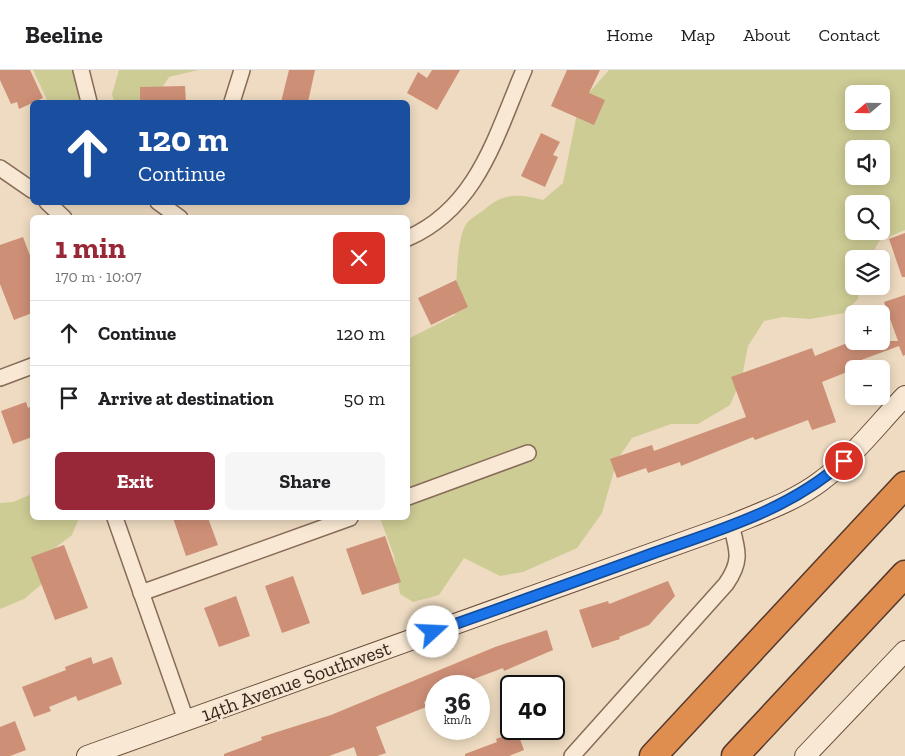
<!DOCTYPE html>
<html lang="en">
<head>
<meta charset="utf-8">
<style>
  :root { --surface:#fff; --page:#f6f6f6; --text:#202124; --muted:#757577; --line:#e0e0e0; --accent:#982737 }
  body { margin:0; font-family:"Zilla Slab",serif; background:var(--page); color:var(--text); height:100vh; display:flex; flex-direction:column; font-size:19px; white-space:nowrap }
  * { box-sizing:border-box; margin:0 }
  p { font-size:16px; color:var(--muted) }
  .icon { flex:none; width:28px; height:28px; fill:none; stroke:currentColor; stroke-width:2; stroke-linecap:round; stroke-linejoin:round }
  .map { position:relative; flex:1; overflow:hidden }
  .side { position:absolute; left:30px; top:145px; width:380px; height:305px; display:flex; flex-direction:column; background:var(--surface); border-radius:8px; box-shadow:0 2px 12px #0003 }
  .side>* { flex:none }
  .hud { position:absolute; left:30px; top:30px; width:380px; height:105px; border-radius:8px; box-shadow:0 2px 12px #0003; background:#1a4fa0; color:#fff; overflow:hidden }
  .needle { width:32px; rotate:250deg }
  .tools { position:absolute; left:845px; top:15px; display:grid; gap:10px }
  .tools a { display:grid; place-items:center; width:45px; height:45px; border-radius:8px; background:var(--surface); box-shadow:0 2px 12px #0003; font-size:25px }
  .speed { position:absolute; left:425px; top:605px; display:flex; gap:10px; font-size:25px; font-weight:700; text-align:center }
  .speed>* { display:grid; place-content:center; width:65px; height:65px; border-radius:50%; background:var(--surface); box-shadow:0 2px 12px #0003; line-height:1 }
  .speed small { font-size:12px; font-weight:400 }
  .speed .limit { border:2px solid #111; border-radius:8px; background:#fff; color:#111 }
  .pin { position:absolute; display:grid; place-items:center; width:42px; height:42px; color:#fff; margin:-21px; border:2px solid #fff; border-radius:50%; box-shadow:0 1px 5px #0007 }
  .me { position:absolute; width:55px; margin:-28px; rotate:70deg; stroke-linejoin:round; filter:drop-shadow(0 0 4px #0008) }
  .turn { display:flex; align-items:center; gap:18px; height:105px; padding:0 25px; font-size:22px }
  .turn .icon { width:65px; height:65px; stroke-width:2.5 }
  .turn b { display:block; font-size:35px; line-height:42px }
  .round { display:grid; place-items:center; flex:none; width:52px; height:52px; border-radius:8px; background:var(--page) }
  .summary { display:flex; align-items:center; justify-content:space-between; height:85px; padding:0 25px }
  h1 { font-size:30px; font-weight:700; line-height:38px; color:var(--accent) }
  .cta { display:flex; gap:10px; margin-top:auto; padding:10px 25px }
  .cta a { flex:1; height:58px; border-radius:8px; background:var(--accent); color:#fff; font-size:20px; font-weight:700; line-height:58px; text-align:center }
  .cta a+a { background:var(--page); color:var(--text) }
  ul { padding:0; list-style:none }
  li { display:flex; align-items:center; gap:15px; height:65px; padding:0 25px; border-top:1px solid var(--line) }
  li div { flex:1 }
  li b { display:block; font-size:19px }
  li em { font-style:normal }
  header { display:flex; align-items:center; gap:30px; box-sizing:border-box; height:70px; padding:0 25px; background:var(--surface); border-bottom:1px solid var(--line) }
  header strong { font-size:24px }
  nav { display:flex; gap:28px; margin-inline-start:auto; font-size:18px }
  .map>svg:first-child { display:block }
  .green { fill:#cdcc95; fill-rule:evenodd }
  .building { fill:#cd8f76 }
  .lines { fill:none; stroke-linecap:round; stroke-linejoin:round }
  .street-casing { stroke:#886b58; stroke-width:18 }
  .secondary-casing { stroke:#6a4d3c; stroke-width:22 }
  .highway-casing { stroke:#563a2d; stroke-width:29 }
  .street { stroke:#f9e9d4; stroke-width:15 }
  .secondary { stroke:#f9e9d4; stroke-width:20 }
  .highway { stroke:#e08d50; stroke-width:26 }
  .route-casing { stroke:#114b97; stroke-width:12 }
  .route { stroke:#1a73e8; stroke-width:9 }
  .labels { text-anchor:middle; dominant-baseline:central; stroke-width:5; stroke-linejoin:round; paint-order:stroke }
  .street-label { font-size:20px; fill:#38261d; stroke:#f6e6d1 }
</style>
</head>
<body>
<header>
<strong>Beeline</strong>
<nav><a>Home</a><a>Map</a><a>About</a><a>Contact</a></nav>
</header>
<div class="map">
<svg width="905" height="686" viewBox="0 0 905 686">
  <rect width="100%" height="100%" fill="#eedbc1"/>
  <!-- green -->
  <g class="green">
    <polygon points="33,0 80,0 79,32 48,32"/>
    <polygon points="119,0 198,0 169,7 153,32 114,32 112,24"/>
    <path d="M609 0H905V160L879 171 870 189H854V216H860L858 229 844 243 810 249 783 247 764 251 748 276 742 307 730 335 698 354H671L632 368 617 390 602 443 577 478 523 502 500 506 464 488 439 525 413 532 400 524 394 486 380 448H408V269L455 245C457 223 455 169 467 153 471 148 480 143 485 139 505 122 520 124 543 130L563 113 579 34ZM854 24H881V51H854ZM854 79H881V106H854ZM854 134H881V161H854Z"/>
    <polygon points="32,424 32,448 79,448 72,465 56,477 46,490 43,513 24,529 0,539 0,433 13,432"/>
  </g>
  <!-- building -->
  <g class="building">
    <polygon points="0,0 30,0 43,28 19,39 17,32 11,34 0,10"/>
    <polygon points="289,0 315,0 308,32 281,32"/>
    <polygon points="432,0 460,0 437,40 407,23 418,2 427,8"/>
    <polygon points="567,0 600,0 589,23 605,30 594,55 551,36"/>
    <polygon points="185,16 186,32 140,32 140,17"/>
    <polygon points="541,63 560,72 553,85 558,87 545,117 521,106"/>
    <polygon points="905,163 905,207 902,207 889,169"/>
    <polygon points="23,167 32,191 32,243 14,250 0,214 0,175"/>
    <polygon points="456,210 468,237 431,255 418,228"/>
    <polygon points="905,225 905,285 903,286 899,276 845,296 847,302 822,312 836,352 812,360 808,350 755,370 753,367 681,396 680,392 648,403 646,398 617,408 610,389 652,375 654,381 746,347 731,307 812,278 815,286 852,271 898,271 884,232"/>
    <polygon points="26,332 28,338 32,336 32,367 13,374 1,341"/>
    <polygon points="173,448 208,448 218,475 186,486"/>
    <polygon points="385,466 401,512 362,525 346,479"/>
    <polygon points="64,475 88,538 55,550 31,487"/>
    <polygon points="293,506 310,553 282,563 265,516"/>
    <polygon points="668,511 675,526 649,555 619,567 620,569 592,578 579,540 608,531 609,534"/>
    <polygon points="236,526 250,566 219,577 204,538"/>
    <polygon points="547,560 553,580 504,601 503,598 455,616 436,616 436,628 424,632 426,637 376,657 386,683 377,686 357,686 354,677 329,686 224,686 224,684 262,670 261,667 331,645 495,577"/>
    <polygon points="91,587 93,594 112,587 122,614 78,631 76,626 49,637 51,641 34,647 22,617 66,600 65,597"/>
    <polygon points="15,651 26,680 10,686 0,686 0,657"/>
    <polygon points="517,661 524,680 509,686 465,686 465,684 497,672 496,669"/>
  </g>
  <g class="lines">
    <!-- street casing -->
    <g class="street-casing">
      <g id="street">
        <polyline points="81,0 89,32"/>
        <polyline points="232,32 242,0"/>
        <polyline points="0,98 32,120"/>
        <polyline points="47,132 64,148"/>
        <polyline points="158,132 180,148"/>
        <path d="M408 168C478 137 496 65 524 0"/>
        <polyline points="0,308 32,296"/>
        <polyline points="408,427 528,383"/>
        <polyline points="115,448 186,650"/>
        <polyline points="141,523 350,448"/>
        <path d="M572 686 726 514C742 491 738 481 731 455"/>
      </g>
    </g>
    <!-- secondary casing -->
    <g class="secondary-casing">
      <g id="secondary">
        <path d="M87 686 731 455C762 442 795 431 821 411 853 387 878 354 905 326"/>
        <polyline points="805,686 905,581"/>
      </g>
    </g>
    <!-- highway casing -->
    <g class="highway-casing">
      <g id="highway">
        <polyline points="653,686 905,415"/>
        <polyline points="735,686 905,504"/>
      </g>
    </g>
    <!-- street -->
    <use href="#street" class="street"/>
    <!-- secondary -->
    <use href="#secondary" class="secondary"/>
    <!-- highway -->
    <use href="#highway" class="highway"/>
  </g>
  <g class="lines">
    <!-- route casing -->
    <g class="route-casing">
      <path id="route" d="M433 562C506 536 578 511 651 484 719 460 790 440 844 391"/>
    </g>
    <!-- route -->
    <use href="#route" class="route"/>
  </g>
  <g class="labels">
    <!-- street labels -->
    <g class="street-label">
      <text transform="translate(296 611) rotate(-20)">14th Avenue Southwest</text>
    </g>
  </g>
</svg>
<div class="tools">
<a><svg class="needle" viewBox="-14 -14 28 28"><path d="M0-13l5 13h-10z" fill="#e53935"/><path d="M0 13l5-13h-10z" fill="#757577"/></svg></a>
<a><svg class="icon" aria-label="sound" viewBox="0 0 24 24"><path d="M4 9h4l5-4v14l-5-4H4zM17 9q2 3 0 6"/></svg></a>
<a><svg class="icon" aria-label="search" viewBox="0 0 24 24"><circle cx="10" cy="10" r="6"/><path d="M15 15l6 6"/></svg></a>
<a><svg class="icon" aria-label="layers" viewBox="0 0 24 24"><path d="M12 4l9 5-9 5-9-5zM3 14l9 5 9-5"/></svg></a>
<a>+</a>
<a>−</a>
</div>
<div class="speed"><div>36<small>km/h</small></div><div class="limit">40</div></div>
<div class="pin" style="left:844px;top:391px;background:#d93025"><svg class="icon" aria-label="arrive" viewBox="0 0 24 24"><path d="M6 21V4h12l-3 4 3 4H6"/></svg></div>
<svg class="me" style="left:433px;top:562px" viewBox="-20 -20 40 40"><circle r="19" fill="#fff"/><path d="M0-13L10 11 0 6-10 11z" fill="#1a73e8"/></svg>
<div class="hud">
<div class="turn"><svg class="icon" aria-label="ahead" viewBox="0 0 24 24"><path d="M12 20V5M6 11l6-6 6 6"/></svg><div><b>120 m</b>Continue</div></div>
</div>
<section class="side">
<div class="summary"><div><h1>1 min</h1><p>170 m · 10:07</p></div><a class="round" style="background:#d93025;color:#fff"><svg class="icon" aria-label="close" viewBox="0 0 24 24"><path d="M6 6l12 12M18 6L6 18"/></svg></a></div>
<ul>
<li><svg class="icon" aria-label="ahead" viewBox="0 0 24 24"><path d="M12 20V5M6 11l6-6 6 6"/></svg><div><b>Continue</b></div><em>120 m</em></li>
<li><svg class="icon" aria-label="arrive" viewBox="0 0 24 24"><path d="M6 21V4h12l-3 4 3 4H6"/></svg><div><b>Arrive at destination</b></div><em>50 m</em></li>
</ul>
<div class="cta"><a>Exit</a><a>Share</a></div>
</section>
</div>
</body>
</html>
